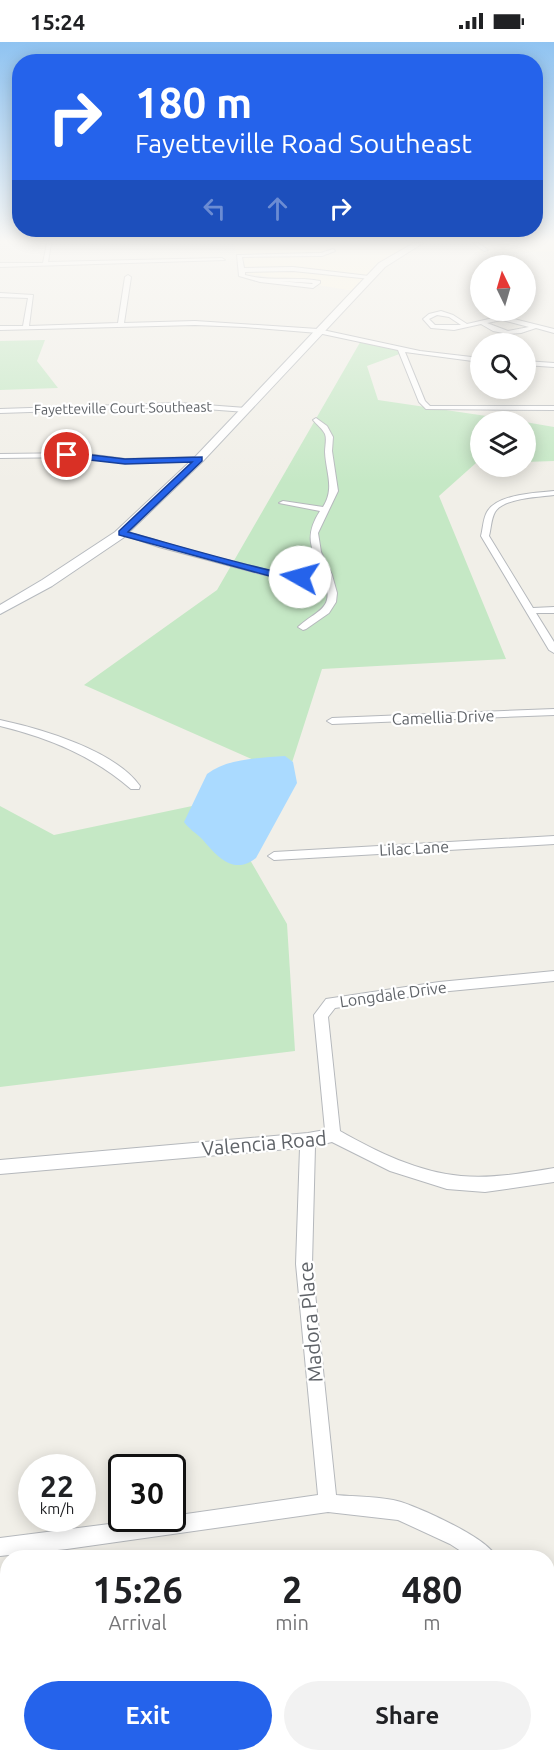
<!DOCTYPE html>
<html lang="en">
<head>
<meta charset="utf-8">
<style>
  :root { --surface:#fff; --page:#f2f2f2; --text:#202124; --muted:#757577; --accent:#2563eb }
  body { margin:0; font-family:Ubuntu,sans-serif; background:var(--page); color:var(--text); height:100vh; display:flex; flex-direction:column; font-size:22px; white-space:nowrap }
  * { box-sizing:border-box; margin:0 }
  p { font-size:20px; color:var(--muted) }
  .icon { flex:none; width:33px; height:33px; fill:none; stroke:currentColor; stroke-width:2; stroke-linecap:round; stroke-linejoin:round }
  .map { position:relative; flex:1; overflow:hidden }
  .details { position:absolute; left:0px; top:1508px; width:555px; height:212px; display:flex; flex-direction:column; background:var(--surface); border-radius:24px 24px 0 0; box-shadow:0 3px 15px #0003 }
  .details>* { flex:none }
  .banner { position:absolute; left:12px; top:12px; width:531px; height:183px; border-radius:24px; box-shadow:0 3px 15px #0003; background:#2563eb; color:#fff; overflow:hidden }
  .needle { width:39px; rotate:355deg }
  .controls { position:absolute; left:470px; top:213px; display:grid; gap:12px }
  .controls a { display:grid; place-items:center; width:66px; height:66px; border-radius:50%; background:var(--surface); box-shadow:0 3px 15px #0003; font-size:30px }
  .speed { position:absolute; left:18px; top:1412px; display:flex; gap:12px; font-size:30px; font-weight:700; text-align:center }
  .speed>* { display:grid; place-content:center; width:78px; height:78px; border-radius:50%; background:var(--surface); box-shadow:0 3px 15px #0003; line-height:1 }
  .speed small { font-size:15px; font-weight:400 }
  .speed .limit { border:3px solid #111; border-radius:9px; background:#fff; color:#111 }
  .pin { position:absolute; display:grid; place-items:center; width:51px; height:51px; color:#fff; margin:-26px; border:3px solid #fff; border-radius:50%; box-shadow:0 2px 6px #0007 }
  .me { position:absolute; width:66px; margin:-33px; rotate:277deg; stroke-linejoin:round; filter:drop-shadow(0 0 4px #0008) }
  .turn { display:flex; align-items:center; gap:21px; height:126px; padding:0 24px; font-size:27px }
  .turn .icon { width:78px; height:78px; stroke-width:2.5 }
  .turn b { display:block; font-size:42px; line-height:51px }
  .lanes { display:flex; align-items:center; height:57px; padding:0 24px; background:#0003; justify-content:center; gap:30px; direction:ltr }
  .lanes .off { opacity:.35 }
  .eta { display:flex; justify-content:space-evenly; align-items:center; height:102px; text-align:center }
  .eta b { font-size:36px; font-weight:600; line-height:42px }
  .action { display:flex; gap:12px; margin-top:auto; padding:12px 24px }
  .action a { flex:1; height:69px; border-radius:36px; background:var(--accent); color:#fff; font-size:24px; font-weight:600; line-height:69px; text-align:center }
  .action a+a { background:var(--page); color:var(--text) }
  .status { display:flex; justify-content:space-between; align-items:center; height:42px; padding:0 30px; background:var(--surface); direction:ltr }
  .status svg { height:16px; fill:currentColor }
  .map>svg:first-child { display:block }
  .commercial { fill:#fef7e0 }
  .green { fill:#c5e8c5 }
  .water { fill:#aadaff }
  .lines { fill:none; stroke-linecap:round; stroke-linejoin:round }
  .street-casing { stroke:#b5b8bc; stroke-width:2 }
  .secondary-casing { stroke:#b6babf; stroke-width:2 }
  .street { fill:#fff; fill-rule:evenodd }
  .secondary { fill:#fff; fill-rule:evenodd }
  .route { fill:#2563eb; stroke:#184099; stroke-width:1.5 }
  .labels { text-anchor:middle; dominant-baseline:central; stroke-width:4.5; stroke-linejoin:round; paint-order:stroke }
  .far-street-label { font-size:14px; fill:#5f6368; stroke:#fff }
  .street-label { font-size:16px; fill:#5f6368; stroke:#fff }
  .near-street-label { font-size:20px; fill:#5f6368; stroke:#fff }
</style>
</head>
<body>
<div class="status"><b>15:24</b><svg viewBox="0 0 49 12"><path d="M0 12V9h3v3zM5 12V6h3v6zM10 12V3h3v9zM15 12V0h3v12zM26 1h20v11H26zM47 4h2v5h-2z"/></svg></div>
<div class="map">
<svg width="554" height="1718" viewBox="0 0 554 1718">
  <rect width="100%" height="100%" fill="#f1efe8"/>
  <!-- commercial -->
  <g class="commercial">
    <polygon points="234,201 419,201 399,212 360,250 239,230"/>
    <polygon points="472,201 554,201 554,209 479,211"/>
  </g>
  <!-- green -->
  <g class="green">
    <polygon points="362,297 405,310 367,324 378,358 520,379 480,380 480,420 476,421 439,454 506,617 322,627 288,733 84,643 217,548"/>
    <polygon points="45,298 37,319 58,346 0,348 0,299"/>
    <polygon points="525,380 554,385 554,419 525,420"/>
    <polygon points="216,759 287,882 295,1009 0,1045 0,764 54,793"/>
  </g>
  <!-- water -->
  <path class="water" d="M285 714 293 720 297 741 256 816C233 834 217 814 202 797 196 791 189 787 184 780L207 732C228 716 259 716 285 714Z"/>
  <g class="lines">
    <!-- street casing -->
    <g class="street-casing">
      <g id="street">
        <polygon points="47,201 51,201 48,220 222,216 225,218 0,225 0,221 43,221"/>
        <polygon points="473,201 478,201 488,208 484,209"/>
        <path d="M333 207 335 209 322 214 242 215 244 226 293 225 369 234 371 237 293 229 245 230V233C269 240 295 234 320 239V241L313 246 260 240 239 234 237 213 321 211ZM279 239 313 241 312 242Z"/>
        <polygon points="128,233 131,235 124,281 195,279 318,287 420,309 480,316 480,320 405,310 425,359 430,364 554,364 554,368 426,367 419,360 398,308 318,291 245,285 195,283 0,288 0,284 23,284 28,256 0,255 0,251 33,253 29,284 118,281 125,235"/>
        <path d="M441 269 453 273 467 282 502 274 554 287V291L536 286 521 291 508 292 493 289 481 282 454 288 431 286 423 277 429 272ZM437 273 449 275 461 283H435L429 277ZM502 278 529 285 508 289 487 281Z"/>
        <polygon points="525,319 554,321 554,325 525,323"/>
        <polygon points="179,361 246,366 249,368 246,370 179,365 0,371 0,367"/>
        <path d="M316 376 327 384 333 395 332 409 338 449 318 491 321 510 332 533 337 551 336 560 329 571 306 587 303 588 298 585C316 568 336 568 324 536L303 538 265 533 159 505 118 491 122 489C160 499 197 511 235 520 264 527 293 536 322 531 311 506 304 494 320 469L279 461 283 459 323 465C335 446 326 431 325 410 325 404 327 397 325 392 322 386 317 383 313 378Z"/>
        <polygon points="80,411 125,417 199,415 203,417 199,419 125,421 80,415 0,416 0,412"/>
        <path d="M554 449V453C539 455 503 456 495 470 491 477 491 487 489 494L533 566 554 565V571H536L554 600V611L549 608 481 494C483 487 483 477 487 470 497 452 536 451 554 449Z"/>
        <polygon points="554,667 554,673 332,682 327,679 332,676"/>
        <path d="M0 678C42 687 114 708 140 744L139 747H131C93 714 49 696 0 684Z"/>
        <polygon points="554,794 554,802 274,818 268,814 274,810"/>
        <path d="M554 929V939L439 950 335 966 328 975 340 1089C377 1110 418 1130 461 1134 492 1137 524 1131 554 1126V1140L485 1150 447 1147 390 1129 332 1100 315 1104 312 1222 336 1453C357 1455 381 1454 401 1460 422 1467 488 1496 496 1515H470L450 1502 398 1478 328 1470 67 1507 0 1514V1496L156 1476H172V1474L318 1453 296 1222 300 1106 0 1132V1118L308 1091 325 1088 314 973 326 957 439 940Z"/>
        <polygon points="548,1555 554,1558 554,1583 548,1580"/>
      </g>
    </g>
    <!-- secondary casing -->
    <g class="secondary-casing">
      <polygon id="secondary" points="414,201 423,201 385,225 203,419 123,496 52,544 0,572 0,563 42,538 115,490 195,415 379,221"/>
    </g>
    <!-- street -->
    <use href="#street" class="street"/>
    <!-- secondary -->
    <use href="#secondary" class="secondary"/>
  </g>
  <!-- sky -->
  <linearGradient id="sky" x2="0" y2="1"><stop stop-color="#8fc3f1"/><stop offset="0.45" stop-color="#f9f8f5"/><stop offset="1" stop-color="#f9f8f5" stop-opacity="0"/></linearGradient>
  <rect width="554" height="442" fill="url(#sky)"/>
  <!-- route -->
  <path class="route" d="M67 410 125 417 202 415V419L128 490C175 503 222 517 269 528 279 531 297 529 305 535L300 538H284L119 493V489L192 420 125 422 64 415V411Z"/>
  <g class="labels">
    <!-- far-street labels -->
    <g class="far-street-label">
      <text transform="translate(123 366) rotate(-1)">Fayetteville Court Southeast</text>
    </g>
    <!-- street labels -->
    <g class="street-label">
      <text transform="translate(443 675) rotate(-2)">Camellia Drive</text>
      <text transform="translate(414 806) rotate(-3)">Lilac Lane</text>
      <text transform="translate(393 952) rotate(-8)">Longdale Drive</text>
    </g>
    <!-- near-street labels -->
    <g class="near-street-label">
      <text transform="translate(264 1101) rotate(-5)">Valencia Road</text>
      <text transform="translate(310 1280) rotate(-95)">Madora Place</text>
    </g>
  </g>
</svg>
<div class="controls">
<a><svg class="needle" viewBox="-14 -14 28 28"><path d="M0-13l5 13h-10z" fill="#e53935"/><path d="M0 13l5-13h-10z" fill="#757577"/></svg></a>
<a><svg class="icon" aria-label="search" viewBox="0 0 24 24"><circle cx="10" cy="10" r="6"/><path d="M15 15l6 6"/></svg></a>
<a><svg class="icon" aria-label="layers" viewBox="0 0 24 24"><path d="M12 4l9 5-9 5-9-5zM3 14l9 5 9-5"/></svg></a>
</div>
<div class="speed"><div>22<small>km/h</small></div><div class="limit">30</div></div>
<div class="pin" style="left:67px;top:413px;background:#d93025"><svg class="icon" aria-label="arrive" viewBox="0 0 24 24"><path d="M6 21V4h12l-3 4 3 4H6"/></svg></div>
<svg class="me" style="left:300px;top:535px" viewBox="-20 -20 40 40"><circle r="19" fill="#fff"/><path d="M0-13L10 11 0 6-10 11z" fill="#2563eb"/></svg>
<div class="banner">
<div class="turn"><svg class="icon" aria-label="right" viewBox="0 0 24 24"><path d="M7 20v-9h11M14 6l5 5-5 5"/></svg><div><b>180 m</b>Fayetteville Road Southeast</div></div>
<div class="lanes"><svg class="icon off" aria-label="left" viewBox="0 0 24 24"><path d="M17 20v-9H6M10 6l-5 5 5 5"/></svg><svg class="icon off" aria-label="ahead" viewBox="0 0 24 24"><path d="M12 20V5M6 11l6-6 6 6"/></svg><svg class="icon" aria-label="right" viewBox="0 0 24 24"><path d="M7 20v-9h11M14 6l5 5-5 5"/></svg></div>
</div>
<section class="details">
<div class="eta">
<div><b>15:26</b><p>Arrival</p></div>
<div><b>2</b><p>min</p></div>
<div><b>480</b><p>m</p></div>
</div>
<div class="action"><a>Exit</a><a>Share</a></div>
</section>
</div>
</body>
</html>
